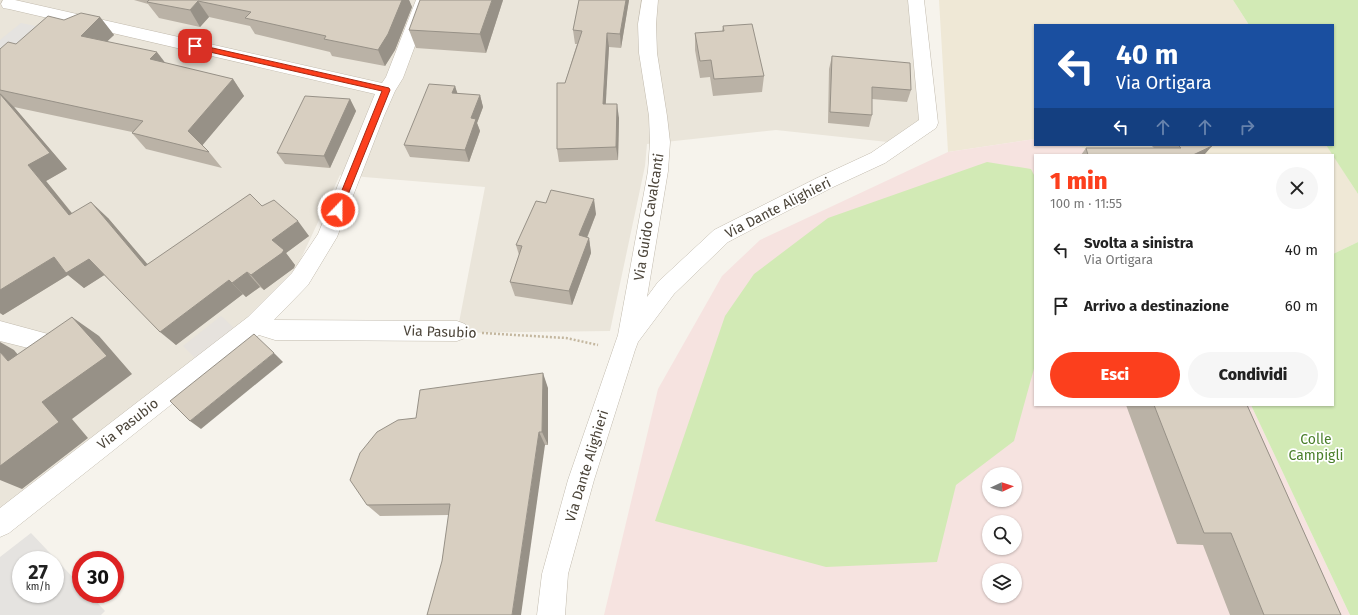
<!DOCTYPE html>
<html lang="it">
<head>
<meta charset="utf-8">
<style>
  :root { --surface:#fff; --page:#f6f6f6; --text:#222; --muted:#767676; --accent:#fc3f1d }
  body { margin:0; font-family:"Fira Sans",sans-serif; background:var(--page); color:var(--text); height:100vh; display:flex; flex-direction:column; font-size:15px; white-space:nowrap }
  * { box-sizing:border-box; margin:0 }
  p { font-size:13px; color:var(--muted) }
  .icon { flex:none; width:22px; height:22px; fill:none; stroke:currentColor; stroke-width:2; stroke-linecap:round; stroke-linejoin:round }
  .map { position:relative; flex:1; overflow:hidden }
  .sheet { position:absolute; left:1034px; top:154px; width:300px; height:252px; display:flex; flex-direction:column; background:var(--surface); border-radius:0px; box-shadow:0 1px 3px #0004 }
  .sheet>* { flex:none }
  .top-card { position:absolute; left:1034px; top:24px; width:300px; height:122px; border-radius:0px; box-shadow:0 1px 3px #0004; background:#1a4fa0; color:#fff; overflow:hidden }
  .needle { width:26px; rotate:86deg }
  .fabs { position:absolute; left:982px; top:467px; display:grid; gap:8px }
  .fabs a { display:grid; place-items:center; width:40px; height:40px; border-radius:50%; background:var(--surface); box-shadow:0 1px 3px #0004; font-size:20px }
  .speed { position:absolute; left:12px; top:551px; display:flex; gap:8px; font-size:20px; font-weight:700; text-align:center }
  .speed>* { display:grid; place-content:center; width:52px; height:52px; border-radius:50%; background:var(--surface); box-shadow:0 1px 3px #0004; line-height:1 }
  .speed small { font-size:10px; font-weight:400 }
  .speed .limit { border:6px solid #d22; background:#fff; color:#111 }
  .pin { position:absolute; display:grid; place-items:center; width:34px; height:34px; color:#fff; margin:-17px; border-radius:8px; box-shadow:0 2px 6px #0006 }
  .me { position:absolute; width:44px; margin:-22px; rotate:22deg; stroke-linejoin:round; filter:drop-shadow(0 0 3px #0008) }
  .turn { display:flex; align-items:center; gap:14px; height:84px; padding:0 16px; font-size:18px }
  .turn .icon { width:52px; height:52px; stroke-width:2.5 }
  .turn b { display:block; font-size:28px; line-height:34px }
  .lanes { display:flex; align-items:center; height:38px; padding:0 16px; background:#0003; justify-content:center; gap:20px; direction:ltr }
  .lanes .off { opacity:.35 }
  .round { display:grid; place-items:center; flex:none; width:42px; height:42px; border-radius:21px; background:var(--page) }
  .headline { display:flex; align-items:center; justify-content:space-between; height:68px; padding:0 16px }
  h1 { font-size:24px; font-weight:800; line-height:30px; color:var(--accent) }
  .cta { display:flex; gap:8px; margin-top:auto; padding:8px 16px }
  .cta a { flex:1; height:46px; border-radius:24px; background:var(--accent); color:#fff; font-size:16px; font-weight:800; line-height:46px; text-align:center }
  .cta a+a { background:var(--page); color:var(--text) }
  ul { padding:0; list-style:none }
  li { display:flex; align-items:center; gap:12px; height:56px; padding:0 16px }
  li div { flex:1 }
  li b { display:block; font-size:15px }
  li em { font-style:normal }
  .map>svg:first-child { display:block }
  .residential { fill:#eae5da }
  .industrial { fill:#e6e2dd }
  .education { fill:#efe8d6 }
  .medical { fill:#f6e3e0; fill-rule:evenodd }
  .green { fill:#d2eab5 }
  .parking { fill:#e5e3e0; fill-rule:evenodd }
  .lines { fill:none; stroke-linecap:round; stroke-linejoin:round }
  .minor-casing { stroke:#c2bbae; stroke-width:1 }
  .path { stroke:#c4b79f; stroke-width:2.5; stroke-dasharray:2 2; stroke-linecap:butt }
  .minor { fill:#fff; fill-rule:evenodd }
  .wall { fill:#bab2a6 }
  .shaded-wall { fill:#979187 }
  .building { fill:#d8cfc1; stroke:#979187 }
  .route { fill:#fc3f1d; stroke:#a42913 }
  .labels { text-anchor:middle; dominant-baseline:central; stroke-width:3.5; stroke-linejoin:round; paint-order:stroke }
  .street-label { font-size:14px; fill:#4b4439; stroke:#fff }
  .park-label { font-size:14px; fill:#4a7f2a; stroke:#fff }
</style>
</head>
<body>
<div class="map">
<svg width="1358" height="615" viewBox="0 0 1358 615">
  <rect width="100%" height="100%" fill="#f6f3ec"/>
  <!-- residential -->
  <polygon class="residential" points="0,0 914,0 925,113 897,143 776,130 647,144 645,166 610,331 457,333 485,187 340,175 298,265 245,328 0,515"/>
  <!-- industrial -->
  <polygon class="industrial" points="221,316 234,328 196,359 183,346"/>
  <!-- education -->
  <g class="education">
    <polygon points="939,0 1233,0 1249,25 1035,25 1035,139 948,152"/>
    <polygon points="1076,145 1326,145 1333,155 1097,155"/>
    <polygon points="1333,155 1358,194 1358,242 1333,254"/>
  </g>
  <!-- medical -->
  <path class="medical" d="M1035 139V145H1076L1097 155H1035V405H1251L1350 615H604L658 389 722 276 760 240 948 152ZM989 474H1015V500H989ZM989 522H1015V548H989ZM989 570H1015V596H989Z"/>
  <!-- green -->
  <g class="green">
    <polygon points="1233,0 1358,0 1358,194 1326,145 1333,145 1333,25 1249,25"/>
    <polygon points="987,162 1031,169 1035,177 1035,365 1014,441 956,485 937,562 826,567 655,521 725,316 754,274 828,218"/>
    <polygon points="1358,242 1358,615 1350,615 1251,405 1333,405 1333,254"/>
  </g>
  <!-- parking -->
  <g class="parking">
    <polygon points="21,23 56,30 0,79 0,40"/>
    <path d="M31 533 81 586V594H89L105 611 101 615H0V557ZM21 560H55V594H21Z"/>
  </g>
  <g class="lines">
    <!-- minor casing -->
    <g class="minor-casing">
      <g id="minor">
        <polygon points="3,0 15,0 382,83 386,77 416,0 432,0 403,78 395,91 384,116 337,237 308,285 274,320 457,321 465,324 468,331 465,338 457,341 275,340 259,335 9,533 0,537 0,508 248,317 292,273 318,234 375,94 9,9 3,8 1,4"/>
        <polygon points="642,0 658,0 656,24 657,53 667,116 670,142 668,171 647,297 658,282 714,230 817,178 871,153 919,120 908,0 924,0 938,123 936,128 885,163 831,188 728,242 674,294 638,342 635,350 594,480 568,574 565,615 537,615 542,574 568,480 618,335 648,171 650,142 649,116 639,53 638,24"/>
        <polygon points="0,321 48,334 51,341 48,348 40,351 0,341"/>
      </g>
    </g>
    <!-- path -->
    <polyline class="path" points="482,333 566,338 598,345"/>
    <!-- minor -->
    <use href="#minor" class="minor"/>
  </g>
  <!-- wall -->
  <g class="wall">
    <polygon points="134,0 409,0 412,7 395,50 385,66 332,56 330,52 255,34 250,26 209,17 200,27 159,18 148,4"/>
    <polygon points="503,0 486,53 416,48 409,30"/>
    <polygon points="579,0 629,0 621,48 609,47 605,104 619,118 618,160 559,162 557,149 565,83 577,44 575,44 573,30"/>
    <polygon points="100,17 114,35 107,41 165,63 233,79 244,96 202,145 209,152 222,168 146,149 132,133 132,132 14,107 67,169 46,181 72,213 108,218 147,264 262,206 309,236 286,253 295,265 294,268 264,290 260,287 246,297 243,294 176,345 104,275 84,288 68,275 3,315 0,313 0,49 16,44 64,20"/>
    <polygon points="723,26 764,76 762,92 713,96 710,77 700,78 695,50 695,33 722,31"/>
    <polygon points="832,56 911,90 907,102 872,99 872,115 869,127 828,123 829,69"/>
    <polygon points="455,86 457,94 480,95 483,107 477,123 480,131 469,162 410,157 404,145"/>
    <polygon points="350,99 356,111 330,168 285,164 277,153"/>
    <polygon points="1151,145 1212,145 1204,155 1081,155 1086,148 1154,148"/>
    <polygon points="596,214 587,238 589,238 591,253 572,305 515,296 510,282 519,255 516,245"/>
    <polygon points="548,388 548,445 545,445 442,561 449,515 380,516 367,505 416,418"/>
    <polygon points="1126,405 1247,405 1341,615 1230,615 1203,545 1177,544"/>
  </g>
  <!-- shaded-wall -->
  <g class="shaded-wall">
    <polygon points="402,0 409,0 412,7 395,50 385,66 378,50"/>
    <polygon points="492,0 503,0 486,53 480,34"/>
    <polygon points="626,0 629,0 621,48 620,34"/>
    <polygon points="198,1 209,17 200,27 190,10"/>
    <polygon points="100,17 114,35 95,53 81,36"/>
    <polygon points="607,33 609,47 605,118 603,104"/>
    <polygon points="157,52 170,69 150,59"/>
    <polygon points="233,79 244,96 201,147 188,131"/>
    <polygon points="455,86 459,98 452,93"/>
    <polygon points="0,93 14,107 67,169 46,181 86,231 69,215 28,165"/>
    <polygon points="480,95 483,107 477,123 480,131 469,162 465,150 471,118"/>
    <polygon points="350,99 356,111 330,168 324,156"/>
    <polygon points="617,104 619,118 618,160 616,147"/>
    <polygon points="1212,146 1204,155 1193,155"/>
    <polygon points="594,199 596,214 582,250 579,235"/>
    <polygon points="91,202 108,218 161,280 145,266"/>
    <polygon points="298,221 309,236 286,253 295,265 294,268 264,290 251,275 272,240"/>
    <polygon points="589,238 591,253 572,305 569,291"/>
    <polygon points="54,257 89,259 106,274 84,288 68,275 3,315 0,313 0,290"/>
    <polygon points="247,272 260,287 246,297 232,283"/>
    <polygon points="229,280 243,294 176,345 160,332"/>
    <polygon points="72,317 99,336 132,374 72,419 88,438 22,489 0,480 0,465 42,402"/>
    <polygon points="0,342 14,350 38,379 8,361 0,352"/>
    <polygon points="274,353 283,362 201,429 190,421"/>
    <polygon points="543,373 548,388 548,445 542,432"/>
    <polygon points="539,432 545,445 521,615 512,615"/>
  </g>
  <!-- building -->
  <g class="building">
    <polygon points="149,0 402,0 388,34 378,50 324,39 326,36 245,18 251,12 198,1 190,10 147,2"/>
    <polygon points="420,0 492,0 480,34 409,30"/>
    <polygon points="579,0 626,0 620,34 607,33 603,104 617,104 616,147 557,149 557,83 565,83 582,31 573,30"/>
    <polygon points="81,13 100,17 81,36 157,52 150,59 233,79 188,131 209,152 132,133 143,121 0,90 0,49 8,42 16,44 48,16 64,20"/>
    <polygon points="752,24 764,76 714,79 711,60 700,61 695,33 724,31 723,26"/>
    <polygon points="832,56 910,63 911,90 872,87 872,115 830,112"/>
    <polygon points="429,84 455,86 452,93 480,95 471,118 476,119 465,150 404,145"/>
    <polygon points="0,94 50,153 28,165 69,215 91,202 145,266 250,194 262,206 274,200 298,221 272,240 284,250 282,253 251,275 247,272 232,283 229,280 160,332 89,259 66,273 54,257 0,290"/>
    <polygon points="305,96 350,99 324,156 277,153"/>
    <polygon points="1178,145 1212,145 1212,146 1193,155 1088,155 1086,148 1181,148"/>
    <polygon points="551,190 594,199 579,235 589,238 569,291 510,282 522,246 516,245 536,201 546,203"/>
    <polygon points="72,317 107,356 42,402 59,422 0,466 0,352 8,361"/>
    <polygon points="254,334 274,353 190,421 170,401"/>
    <polygon points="543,373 542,432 539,432 512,615 427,615 442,561 450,504 367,505 350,480 360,453 377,432 398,420 416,418 420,390"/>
    <polygon points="1154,405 1247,405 1341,615 1264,615 1231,533 1204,533"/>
  </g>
  <!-- route -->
  <polygon class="route" points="195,44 389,88 390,90 341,212 338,213 334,210 382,91 192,48 192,45"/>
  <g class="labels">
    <!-- street labels -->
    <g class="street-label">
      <text transform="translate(778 208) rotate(-27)">Via Dante Alighieri</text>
      <text transform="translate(649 217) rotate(-81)">Via Guido Cavalcanti</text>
      <text transform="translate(440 332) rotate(2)">Via Pasubio</text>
      <text transform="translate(128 424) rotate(-38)">Via Pasubio</text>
      <text transform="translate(587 466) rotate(-73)">Via Dante Alighieri</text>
    </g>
    <!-- park labels -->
    <g class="park-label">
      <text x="1316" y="439">Colle<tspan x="1316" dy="16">Campigli</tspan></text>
    </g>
  </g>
</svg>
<div class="fabs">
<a><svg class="needle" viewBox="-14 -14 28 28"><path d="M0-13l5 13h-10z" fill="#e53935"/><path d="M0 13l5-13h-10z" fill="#767676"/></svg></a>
<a><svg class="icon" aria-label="search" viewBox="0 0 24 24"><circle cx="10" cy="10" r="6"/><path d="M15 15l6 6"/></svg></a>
<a><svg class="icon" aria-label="layers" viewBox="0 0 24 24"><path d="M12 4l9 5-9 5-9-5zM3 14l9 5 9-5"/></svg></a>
</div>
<div class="speed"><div>27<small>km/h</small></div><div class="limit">30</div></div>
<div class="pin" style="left:195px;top:46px;background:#d93025"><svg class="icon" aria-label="arrive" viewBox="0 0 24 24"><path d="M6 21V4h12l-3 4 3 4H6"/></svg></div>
<svg class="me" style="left:338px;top:210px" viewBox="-20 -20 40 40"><circle r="17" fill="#fc3f1d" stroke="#fff" stroke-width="3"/><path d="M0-11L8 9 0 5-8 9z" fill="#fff"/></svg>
<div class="top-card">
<div class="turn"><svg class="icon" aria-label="left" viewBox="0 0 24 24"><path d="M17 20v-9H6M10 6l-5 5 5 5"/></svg><div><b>40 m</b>Via Ortigara</div></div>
<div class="lanes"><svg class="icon" aria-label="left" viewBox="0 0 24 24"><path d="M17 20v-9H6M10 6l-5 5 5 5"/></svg><svg class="icon off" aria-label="ahead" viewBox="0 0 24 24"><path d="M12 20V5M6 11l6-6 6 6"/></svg><svg class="icon off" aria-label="ahead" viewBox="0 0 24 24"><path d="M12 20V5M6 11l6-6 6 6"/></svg><svg class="icon off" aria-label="right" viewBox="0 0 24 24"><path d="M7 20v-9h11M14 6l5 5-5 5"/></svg></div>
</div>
<section class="sheet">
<div class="headline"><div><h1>1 min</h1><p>100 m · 11:55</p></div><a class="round"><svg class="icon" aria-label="close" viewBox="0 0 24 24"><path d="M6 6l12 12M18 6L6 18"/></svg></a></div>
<ul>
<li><svg class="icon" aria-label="left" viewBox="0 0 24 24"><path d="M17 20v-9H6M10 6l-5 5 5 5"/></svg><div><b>Svolta a sinistra</b><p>Via Ortigara</p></div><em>40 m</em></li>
<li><svg class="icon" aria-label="arrive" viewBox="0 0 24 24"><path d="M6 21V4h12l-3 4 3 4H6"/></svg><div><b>Arrivo a destinazione</b></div><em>60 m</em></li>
</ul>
<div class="cta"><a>Esci</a><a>Condividi</a></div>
</section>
</div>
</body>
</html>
